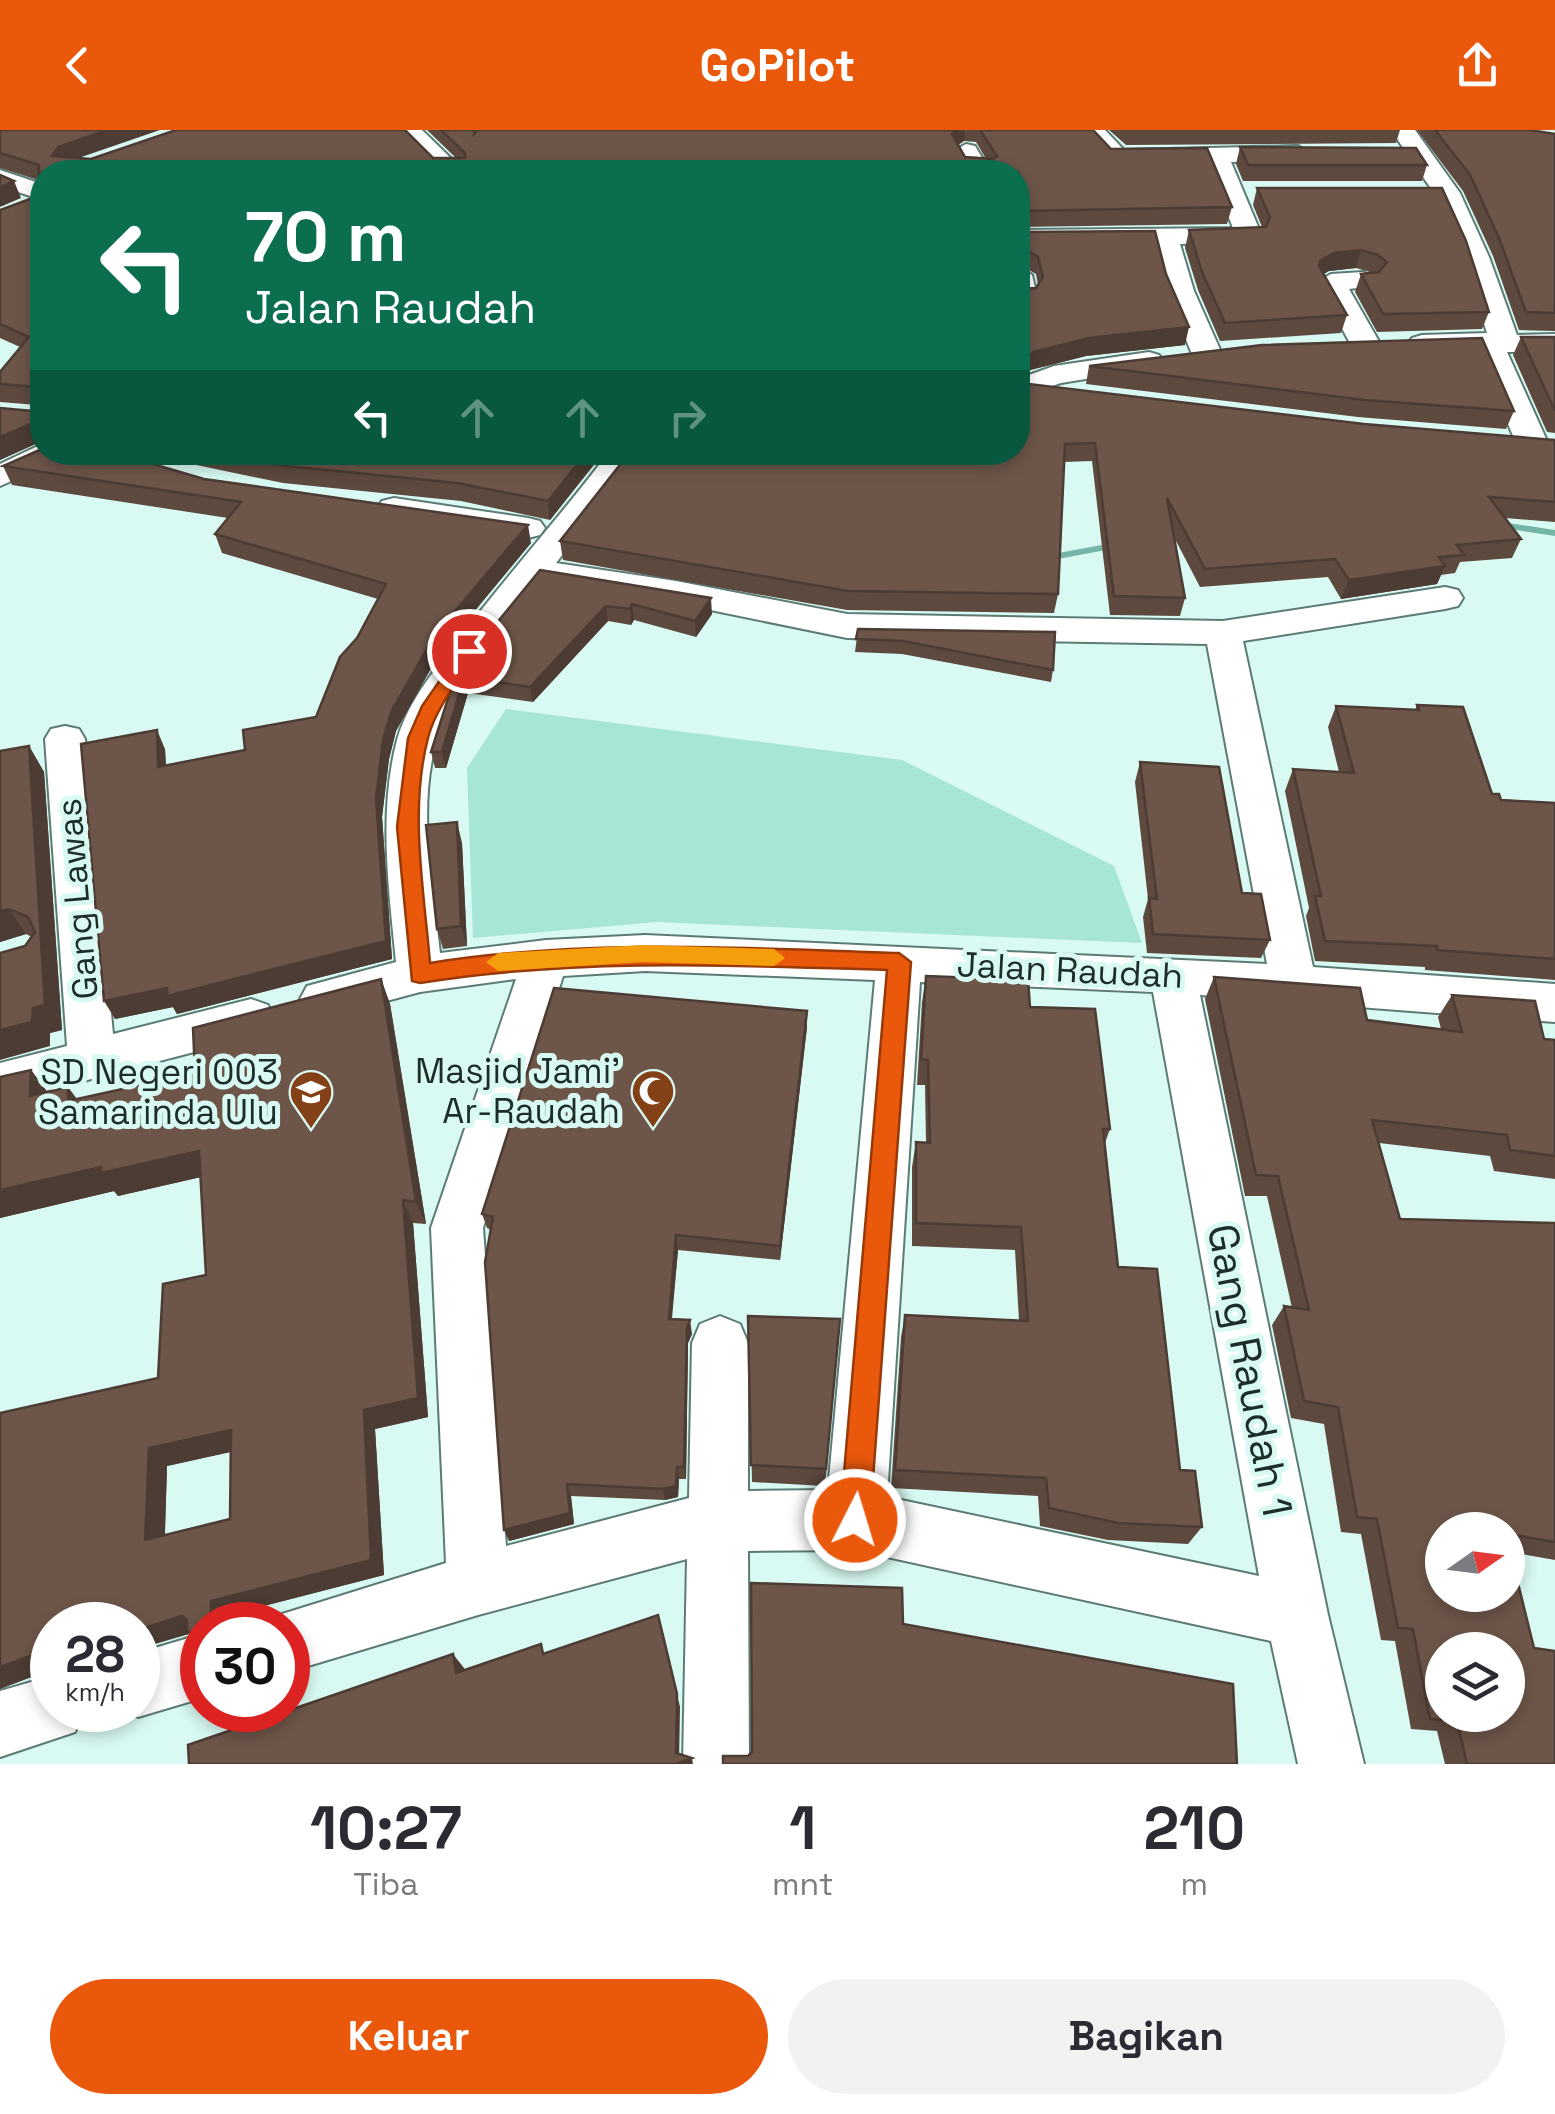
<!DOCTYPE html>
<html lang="id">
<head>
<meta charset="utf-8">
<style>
  :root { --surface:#fff; --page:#f2f2f3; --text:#2b2b33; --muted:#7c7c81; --accent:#ea580c }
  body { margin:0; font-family:"Space Grotesk",sans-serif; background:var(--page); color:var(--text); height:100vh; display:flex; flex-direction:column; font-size:38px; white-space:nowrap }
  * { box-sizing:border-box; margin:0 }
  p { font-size:32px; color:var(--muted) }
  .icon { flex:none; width:55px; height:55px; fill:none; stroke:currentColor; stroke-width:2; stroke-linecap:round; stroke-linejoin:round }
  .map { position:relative; height:1634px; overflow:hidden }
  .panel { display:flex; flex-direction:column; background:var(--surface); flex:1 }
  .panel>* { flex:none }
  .banner { position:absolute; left:30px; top:30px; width:1000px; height:305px; border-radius:40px; box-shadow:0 5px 15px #0003; background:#0b6e4f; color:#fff; overflow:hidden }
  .needle { width:65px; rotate:76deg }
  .tools { position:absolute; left:1425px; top:1382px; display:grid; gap:20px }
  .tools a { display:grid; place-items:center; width:100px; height:100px; border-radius:50%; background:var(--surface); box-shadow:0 5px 15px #0003; font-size:50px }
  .speed { position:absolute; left:30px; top:1472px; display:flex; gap:20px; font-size:50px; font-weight:700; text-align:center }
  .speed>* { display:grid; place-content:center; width:130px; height:130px; border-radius:50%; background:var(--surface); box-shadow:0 5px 15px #0003; line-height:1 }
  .speed small { font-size:25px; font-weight:400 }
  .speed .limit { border:15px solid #d22; background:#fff; color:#111 }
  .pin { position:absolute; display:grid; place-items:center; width:85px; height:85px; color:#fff; margin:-42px; border:5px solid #fff; border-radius:50%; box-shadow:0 2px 10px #0007 }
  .me { position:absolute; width:110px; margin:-55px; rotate:5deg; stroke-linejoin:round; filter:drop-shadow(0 0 8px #0008) }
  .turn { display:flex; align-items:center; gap:35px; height:210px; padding:0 50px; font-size:45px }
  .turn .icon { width:130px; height:130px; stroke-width:2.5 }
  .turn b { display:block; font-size:70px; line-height:85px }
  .lanes { display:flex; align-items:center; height:95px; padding:0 50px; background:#0003; justify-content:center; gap:50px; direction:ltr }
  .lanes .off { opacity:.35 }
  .eta { display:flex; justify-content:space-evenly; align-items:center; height:170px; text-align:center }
  .eta b { font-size:60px; font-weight:700; line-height:70px }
  .button { display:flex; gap:20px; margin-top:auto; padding:20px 50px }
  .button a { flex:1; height:115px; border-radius:60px; background:var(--accent); color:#fff; font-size:40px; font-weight:700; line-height:115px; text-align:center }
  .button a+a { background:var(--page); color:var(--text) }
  header { display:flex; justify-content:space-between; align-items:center; height:130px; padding:0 50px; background:var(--accent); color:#fff; font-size:45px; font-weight:700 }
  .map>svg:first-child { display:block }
  .green { fill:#a7e5d6 }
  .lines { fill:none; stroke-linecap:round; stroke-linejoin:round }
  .stream { fill:#74b5a7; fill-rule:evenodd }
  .street-casing { stroke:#5c7b74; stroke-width:4 }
  .street { fill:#fff; fill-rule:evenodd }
  .wall { fill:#5e493f; fill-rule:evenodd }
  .shaded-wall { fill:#4c3c33 }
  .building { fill:#6d5549; stroke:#4c3c33; stroke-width:2.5; fill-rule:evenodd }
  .route { fill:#ea580c; stroke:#983908; stroke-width:2.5 }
  .slow { fill:#f59e0b }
  .labels { text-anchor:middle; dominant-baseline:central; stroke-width:10; stroke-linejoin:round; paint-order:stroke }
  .street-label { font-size:35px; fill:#1f2d2a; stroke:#d8faf2 }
  .poi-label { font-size:35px; fill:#1f2d2a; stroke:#d8faf2; text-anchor:end }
  .near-street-label { font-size:42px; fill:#1f2d2a; stroke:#d8faf2 }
</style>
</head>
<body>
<header><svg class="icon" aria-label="back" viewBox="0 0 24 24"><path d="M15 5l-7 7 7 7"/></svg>GoPilot<svg class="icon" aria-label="share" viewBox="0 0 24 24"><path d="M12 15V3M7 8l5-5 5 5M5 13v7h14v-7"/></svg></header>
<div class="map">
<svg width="1555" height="1634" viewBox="0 0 1555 1634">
  <rect width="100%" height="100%" fill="#d8faf2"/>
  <!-- green -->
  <polygon class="green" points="506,579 902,630 1114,736 1142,813 657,792 473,808 467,638"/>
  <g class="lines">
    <!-- stream -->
    <g class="stream">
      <polygon points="1495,391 1555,400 1555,406 1491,396 1489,394"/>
      <polygon points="1118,412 1122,413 1122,417 1042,432 1036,429 1042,426"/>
    </g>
    <!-- street casing -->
    <g class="street-casing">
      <g id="street">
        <polygon points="396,0 422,0 465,42 439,42"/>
        <polygon points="1080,0 1105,0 1124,20 1298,16 1310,23 1298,30 1231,32 1262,106 1258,112 1180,114 1194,161 1222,224 1217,230 1197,230 1192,224 1166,161 1154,115 1018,116 1018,100 1233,98 1207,32 1109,32"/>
        <polygon points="1391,0 1415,0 1460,63 1489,127 1517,205 1555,204 1555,222 1507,222 1548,313 1543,320 1521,320 1516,313 1478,222 1412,220 1407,214 1412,208 1422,205 1487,203 1463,127 1434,63"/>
        <polygon points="966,14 975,16 991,42 967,42 954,21"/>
        <polygon points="0,40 42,54 42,70 0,56"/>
        <polygon points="1018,137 1032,145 1037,166 1033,172 1018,173"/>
        <polygon points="1363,142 1377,150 1373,156 1349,159 1381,215 1376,221 1356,221 1351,215 1317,152 1331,144"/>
        <polygon points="1149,222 1159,225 1164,231 1159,237 1061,253 1018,267 1018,249 1054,236"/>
        <polygon points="42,314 42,322 66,322 61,329 0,356 0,334"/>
        <path d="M609 322H642L556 433 676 451 847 484 1223 491 1445 457 1458 460 1463 468 1458 476 1445 479 1243 511 1313 837 1555 854V892L1200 865 1328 1485 1364 1634H1298L1271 1511 855 1420 748 1421 749 1634H683L687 1429 478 1485 288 1542V1495H263L266 1489 446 1433 431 1098 516 849 420 862 323 888 307 882 300 869 307 856 396 832C389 759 378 683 397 610 408 571 436 538 461 506 509 443 560 387 609 322ZM541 452 676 473 847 508 1207 514 1267 834 645 805 546 810 440 823C432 749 414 663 443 592 464 541 507 495 541 452ZM645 841 875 850 828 1360 748 1361V1213L740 1194 720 1186 700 1194 692 1213 689 1368 506 1416 483 1098 563 846ZM920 852 1153 862 1259 1446 887 1367Z"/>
        <polygon points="394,368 528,388 540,391 545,398 540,405 528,408 382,385 377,378 382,371"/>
        <polygon points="65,596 79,599 85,609 113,904 251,869 268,875 274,888 268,901 251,907 0,973 0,933 67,916 45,609 51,599"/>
        <polygon points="202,1504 202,1568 138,1587 121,1580 138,1580 138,1523"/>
        <polygon points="52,1546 52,1580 84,1580 75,1602 0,1627 0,1561"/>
      </g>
    </g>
    <!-- street -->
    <use href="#street" class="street"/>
  </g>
  <!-- wall -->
  <g class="wall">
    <path d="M0 0 80 28 91 29 456 28 427 0H475V2L766 0H1093L1111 19 1232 77 1227 94 1018 97V42H42V311L0 330V278L33 281 38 278 37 275 0 272V242L20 217 0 208V80L38 66V50L0 38ZM964 11 976 12 986 29 965 27 958 15Z"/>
    <polygon points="1109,0 1400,0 1396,13 1126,15"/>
    <polygon points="1417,0 1530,0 1555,4 1555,201 1519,200 1493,126 1463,61"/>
    <polygon points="1240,17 1427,35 1422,51 1243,51 1236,34"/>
    <polygon points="1257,58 1489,182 1482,199 1377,202 1355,162 1361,144 1373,143 1356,138 1329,141 1323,144 1347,185 1341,203 1220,211 1198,160 1185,118 1189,100 1262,97 1253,75"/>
    <polygon points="1018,100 1185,215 1086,226 1030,240 1026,247 1019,249 1020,253 1364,294 1555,310 1555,392 1505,388 1521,409 1512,428 1460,432 1455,443 1441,445 1437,454 1341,469 1328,447 1200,457 1175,409 1185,468 1180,486 1110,485 1092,331 1064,332 1058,464 1054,483 847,480 563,430 560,411 1018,322 1021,159 1036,158 1038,155 1036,144 1018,134"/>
    <polygon points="1521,207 1555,207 1555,303 1547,302 1513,225"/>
    <polygon points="1089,236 1514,281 1506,299 1358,287 1086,254"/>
    <polygon points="147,322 604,322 550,390 461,371 283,353 163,328"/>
    <polygon points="3,336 204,349 531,413 439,524 396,601 389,629 382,687 392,829 177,884 173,877 115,889 165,619 166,636 245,620 316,587 378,469 222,423 215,404 228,388 12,355"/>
    <polygon points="540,440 712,484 696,507 634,490 631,495 608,491 533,572 468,563 446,638 435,638 431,622 451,559"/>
    <polygon points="858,499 1053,540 1051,552 902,524 855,522"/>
    <polygon points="1417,575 1492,664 1501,670 1555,673 1555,850 1425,840 1425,837 1315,831 1306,786 1309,778 1285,661 1293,639 1339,642 1328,597 1336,576 1415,580"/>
    <polygon points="29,616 44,642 62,900 50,903 50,916 25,816 32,807 26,804 0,812"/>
    <polygon points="1140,632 1242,763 1270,810 1261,828 1147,823 1143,787 1148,769 1135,652"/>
    <polygon points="462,713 467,816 443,819 437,799"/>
    <polygon points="926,846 1030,877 1110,999 1105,1013 1118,1137 1180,1340 1202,1397 1188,1414 1108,1410 1040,1396 1038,1366 891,1358 901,1207 905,1185 1019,1191 1015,1120 912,1116 912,1037 916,1012 926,1013 925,955 917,955 922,872"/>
    <path d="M1214 847 1367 890 1441 899 1438 887 1452 865 1544 909 1555 910V1049L1494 1041 1490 1026 1379 1013 1400 1089 1555 1093V1430L1510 1422 1555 1634H1445L1437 1601 1411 1599 1395 1511 1381 1510 1361 1404 1341 1402 1324 1294 1291 1288 1272 1195 1284 1176 1292 1178 1267 1066H1245L1205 869ZM1508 1400V1465H1442Z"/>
    <path d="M381 849 390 874 426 1094 413 1093 428 1287 375 1299 384 1445 229 1485V1495H202V1514L189 1504 138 1495 52 1539 0 1559V1283L158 1248 206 1145 201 1047 118 1066 114 1061 0 1088V947L31 940 47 962 77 969 195 943ZM231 1322 230 1389 165 1405 167 1336Z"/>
    <polygon points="807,881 807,897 780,1130 678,1120 672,1189 692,1204 688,1213 686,1349 679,1349 678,1367 665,1370 571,1366 574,1394 509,1411 491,1100 487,1098 482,1084"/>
    <polygon points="748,1186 840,1189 825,1356 752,1352"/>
  </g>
  <!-- shaded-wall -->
  <g class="shaded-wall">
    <polygon points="107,0 160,0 64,33 52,26 58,17"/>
    <polygon points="957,0 965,0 964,11 950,20 952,4"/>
    <polygon points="14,51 21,68 0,77 0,57"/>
    <polygon points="1361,120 1356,138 1329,141 1315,149 1320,131 1334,123"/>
    <polygon points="1189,197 1185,215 1086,226 1030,240 1026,247 1018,249 1018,232 1033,222 1089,208"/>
    <polygon points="35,292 42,311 0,330 0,307"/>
    <polygon points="587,322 604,322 550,390 548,371"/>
    <polygon points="528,395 531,413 439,524 396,601 389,629 382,687 392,829 177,884 173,877 115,889 104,871 376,668 383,610 391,582 435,505"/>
    <polygon points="1445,436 1437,454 1341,469 1349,450"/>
    <polygon points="711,468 712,484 696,507 695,491"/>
    <polygon points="632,474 634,490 631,495 630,479"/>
    <polygon points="606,476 608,491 533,572 530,557"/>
    <polygon points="464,547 468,563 446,638 442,622"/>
    <polygon points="157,600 165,619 167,656 158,637"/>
    <polygon points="29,616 44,642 62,900 50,903 50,916 0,930 0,900 33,878 45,875"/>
    <polygon points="457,692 462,713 467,816 461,796"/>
    <polygon points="9,779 26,804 0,812 0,781"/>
    <polygon points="381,849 390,874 426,1094 416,1072"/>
    <polygon points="807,881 807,897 780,1130 780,1116"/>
    <polygon points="31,940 49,964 30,966"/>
    <polygon points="68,957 86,981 68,971"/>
    <polygon points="199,1021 214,1044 118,1066 114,1061 0,1088 0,1060 101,1037"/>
    <polygon points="403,1070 413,1093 428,1287 375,1299 384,1445 229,1485 229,1495 211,1495 211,1471 364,1280"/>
    <polygon points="676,1105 678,1120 670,1203 669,1189"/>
    <polygon points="690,1190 692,1204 688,1213 686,1349 684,1337 687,1199"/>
    <polygon points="231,1300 247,1318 167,1336 164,1426 145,1410 149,1318"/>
    <polygon points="677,1337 679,1349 678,1367 665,1370 663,1359"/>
    <polygon points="567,1354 571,1366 574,1394 509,1411 504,1400"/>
    <polygon points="658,1485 680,1577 679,1633 692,1628 693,1634 676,1634 676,1623"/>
    <polygon points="182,1486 202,1499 202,1514 189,1504 138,1519 138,1500"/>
    <polygon points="52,1518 52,1539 0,1559 0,1537"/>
    <polygon points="453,1524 464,1538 467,1557 456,1543"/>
  </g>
  <!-- building -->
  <g class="building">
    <polygon points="0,0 107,0 58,17 52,26 91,29 176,0 405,0 433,28 465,28 465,23 441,0 474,0 474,4 477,0 957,0 952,4 965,27 993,29 997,26 980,0 1093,0 1111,19 1207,18 1232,77 1018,81 1018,42 42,42 42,300 37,300 35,292 0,307 0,278 33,281 38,278 37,257 0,254 0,242 29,207 0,194 0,80 38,66 39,35 0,23"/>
    <polygon points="1435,0 1530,0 1555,4 1555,183 1526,182 1499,108 1470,45"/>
    <polygon points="1240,17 1416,18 1427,35 1248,35"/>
    <polygon points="0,45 14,51 0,57"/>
    <polygon points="1257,58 1442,58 1466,111 1489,182 1383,184 1361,144 1379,142 1387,132 1378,125 1361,120 1334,123 1320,131 1319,136 1347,185 1225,193 1202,142 1189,100 1266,97 1270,87"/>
    <polygon points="1018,100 1020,102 1155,101 1166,144 1189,197 1089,208 1033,222 1028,229 1018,232 1018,156 1021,159 1036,158 1043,147 1038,127 1020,116 1018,144"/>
    <polygon points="1521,207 1555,207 1555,281"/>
    <polygon points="1482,208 1514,281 1365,270 1089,236 1262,215"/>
    <polygon points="1018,236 1020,253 1364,294 1555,310 1555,372 1489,367 1521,409 1457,415 1464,425 1439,427 1445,436 1349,450 1335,429 1205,439 1167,368 1185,468 1114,466 1095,313 1065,314 1058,464 848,461 560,411 630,322 1018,322"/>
    <polygon points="42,319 42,322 112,322 204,349 528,395 435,505 391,582 383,610 376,668 386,811 167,866 167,858 104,871 81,614 157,600 158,637 245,620 243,600 316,587 340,527 357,508 386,454 215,404 241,372 3,336"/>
    <polygon points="218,322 587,322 548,371 457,353 277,335"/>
    <polygon points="540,440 711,468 695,491 632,474 630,479 606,476 530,557 464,547 442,622 431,622 451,559 487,505"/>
    <polygon points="858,499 1055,502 1053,540 903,511 856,509"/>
    <polygon points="1417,575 1463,577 1492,664 1499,664 1501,670 1555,673 1555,829 1437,820 1437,816 1325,811 1315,766 1321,766 1293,639 1354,643 1336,576 1419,580"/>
    <polygon points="29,616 45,875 33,878 32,892 0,900 0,823 25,816 35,802 28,787 9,779 0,781 0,621"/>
    <polygon points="1140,632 1219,637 1242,763 1261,764 1270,810 1153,804 1149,768 1157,769"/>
    <polygon points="457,692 461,796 437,799 426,695"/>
    <polygon points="926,846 1028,850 1030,877 1095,879 1110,999 1103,999 1118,1137 1157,1139 1180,1340 1195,1341 1202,1397 1118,1393 1049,1378 1046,1348 895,1340 905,1185 1028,1191 1021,1097 916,1093 916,1012 930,1013 928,930 921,929"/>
    <path d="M1214 847 1360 858 1367 890 1462 902 1452 865 1535 871 1544 909 1555 910V1026L1510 1020 1507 1005 1372 990 1400 1089 1555 1093V1412L1508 1404V1400H1442V1465H1508V1413L1534 1518 1555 1521V1634H1467L1457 1591 1430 1589 1413 1499 1398 1498 1377 1389 1357 1387 1338 1277 1304 1271 1284 1176 1309 1180 1278 1046 1256 1045ZM1442 1520H1508V1585H1442Z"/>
    <path d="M381 849 416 1072 403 1070 418 1268 364 1280 371 1430 211 1471V1495H202V1499L187 1503V1490L182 1486 138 1500V1495H52V1518L0 1537V1283L158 1248 163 1154 206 1145 199 1021 101 1043V1037L0 1060V947L31 940 30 966 68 957V971L195 943 193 898ZM231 1300 230 1389 145 1410 149 1318Z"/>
    <polygon points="554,858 807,881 780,1116 676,1105 669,1189 690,1190 687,1199 684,1337 677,1337 676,1356 663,1359 567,1354 570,1383 504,1400 485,1132 493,1087 482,1084"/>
    <polygon points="748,1186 840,1189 826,1339 751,1335"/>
    <polygon points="751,1453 902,1458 903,1494 1233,1554 1237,1634 723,1634 723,1626 748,1626 752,1622"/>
    <polygon points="658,1485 677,1564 676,1623 692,1628 676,1634 189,1634 188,1615 453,1524 456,1543 541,1514 543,1524"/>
  </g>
  <!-- route -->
  <path class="route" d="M469 515 479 521C461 548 436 576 428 608 409 681 424 760 430 833 586 808 742 818 899 823L911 832 870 1390 866 1401 855 1406 844 1401 840 1390 887 840C730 835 575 828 420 853L412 851 397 697 408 608 422 576 463 517Z"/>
  <!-- slow -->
  <polygon class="slow" points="644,815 774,819 785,828 774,836 644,832 498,841 486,832 498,823"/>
  <!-- icons -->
  <defs>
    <g id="mosque-pin" transform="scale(2.25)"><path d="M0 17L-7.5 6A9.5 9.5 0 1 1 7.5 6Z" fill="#844016" stroke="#d8faf2"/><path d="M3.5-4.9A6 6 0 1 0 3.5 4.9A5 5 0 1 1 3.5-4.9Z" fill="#fff"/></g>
    <g id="school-pin" transform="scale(2.25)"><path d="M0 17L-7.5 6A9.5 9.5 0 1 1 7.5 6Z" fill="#844016" stroke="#d8faf2"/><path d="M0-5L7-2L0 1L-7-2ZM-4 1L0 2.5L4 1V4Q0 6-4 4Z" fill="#fff"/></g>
  </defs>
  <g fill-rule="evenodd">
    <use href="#mosque-pin" x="653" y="961"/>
    <use href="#school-pin" x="311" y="962"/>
  </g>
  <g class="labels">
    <!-- street labels -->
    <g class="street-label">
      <text transform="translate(77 769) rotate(-95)">Gang Lawas</text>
      <text transform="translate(1070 840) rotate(3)">Jalan Raudah</text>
    </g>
    <!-- poi labels -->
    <g class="poi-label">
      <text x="620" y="941">Masjid Jami'<tspan x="620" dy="40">Ar-Raudah</tspan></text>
      <text x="278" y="942">SD Negeri 003<tspan x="278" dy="40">Samarinda Ulu</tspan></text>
    </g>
    <!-- near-street labels -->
    <g class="near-street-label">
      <text transform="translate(1250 1240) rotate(79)">Gang Raudah 1</text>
    </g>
  </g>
</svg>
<div class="tools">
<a><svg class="needle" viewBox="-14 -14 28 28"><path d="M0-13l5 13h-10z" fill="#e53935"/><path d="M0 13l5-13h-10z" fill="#7c7c81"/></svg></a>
<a><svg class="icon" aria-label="layers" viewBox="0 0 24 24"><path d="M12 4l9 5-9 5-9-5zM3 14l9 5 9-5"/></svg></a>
</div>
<div class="speed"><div>28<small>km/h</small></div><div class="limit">30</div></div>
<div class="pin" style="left:469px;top:521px;background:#d93025"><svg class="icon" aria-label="arrive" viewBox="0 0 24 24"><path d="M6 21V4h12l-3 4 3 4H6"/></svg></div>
<svg class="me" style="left:855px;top:1390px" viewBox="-20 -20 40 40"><circle r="17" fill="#ea580c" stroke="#fff" stroke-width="3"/><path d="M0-11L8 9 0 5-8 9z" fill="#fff"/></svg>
<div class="banner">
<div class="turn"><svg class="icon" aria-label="left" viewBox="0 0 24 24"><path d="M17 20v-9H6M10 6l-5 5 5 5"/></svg><div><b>70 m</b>Jalan Raudah</div></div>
<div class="lanes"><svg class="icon" aria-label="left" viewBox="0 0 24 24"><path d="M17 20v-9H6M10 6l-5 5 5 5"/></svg><svg class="icon off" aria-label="ahead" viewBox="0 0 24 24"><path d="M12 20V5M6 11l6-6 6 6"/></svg><svg class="icon off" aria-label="ahead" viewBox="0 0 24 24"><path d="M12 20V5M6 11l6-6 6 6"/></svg><svg class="icon off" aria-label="right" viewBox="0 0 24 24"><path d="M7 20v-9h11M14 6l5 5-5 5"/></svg></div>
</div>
</div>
<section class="panel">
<div class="eta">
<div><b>10:27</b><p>Tiba</p></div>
<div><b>1</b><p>mnt</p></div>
<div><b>210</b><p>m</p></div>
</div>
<div class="button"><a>Keluar</a><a>Bagikan</a></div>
</section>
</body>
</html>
